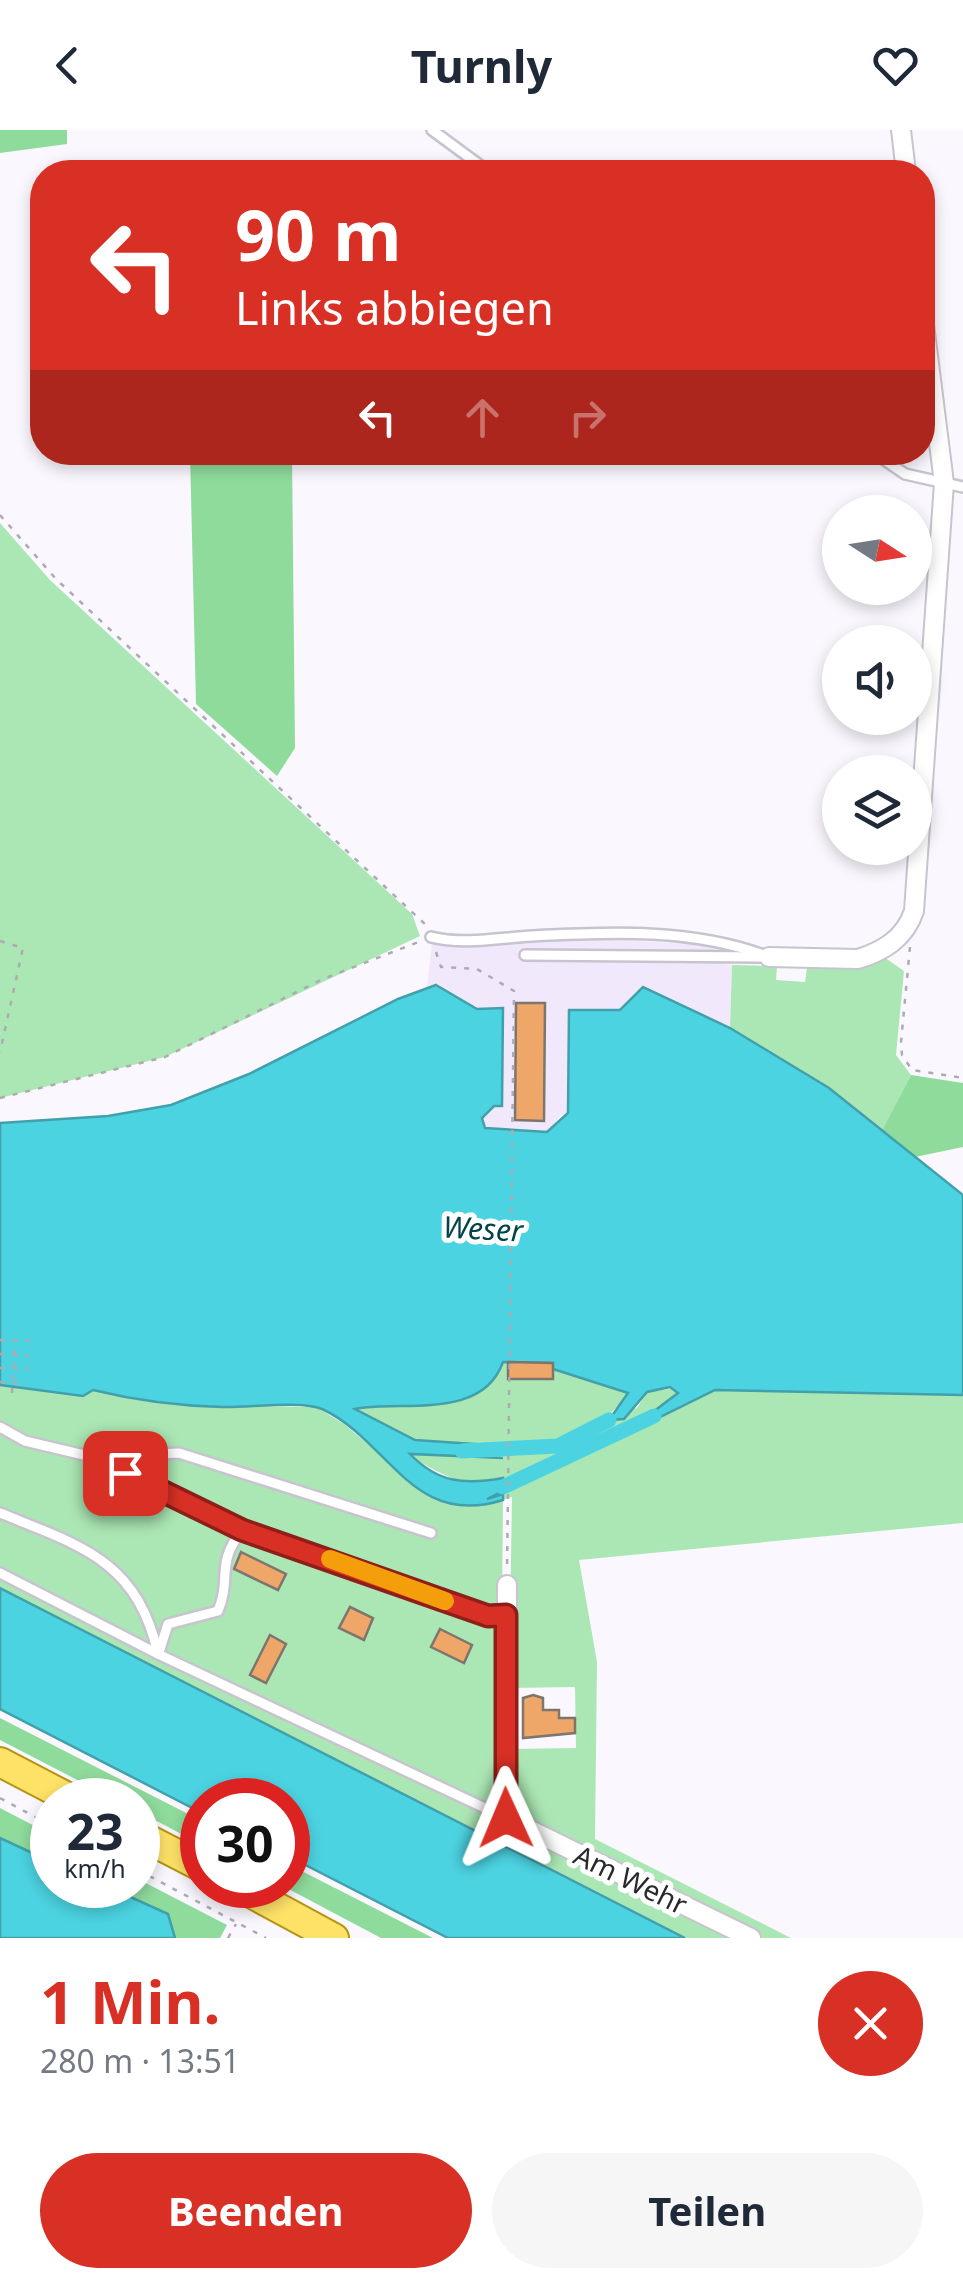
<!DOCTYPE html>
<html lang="de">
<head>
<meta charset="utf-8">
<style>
  :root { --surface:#fff; --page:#f6f6f7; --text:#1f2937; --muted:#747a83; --accent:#d93025 }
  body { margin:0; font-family:"Noto Sans",sans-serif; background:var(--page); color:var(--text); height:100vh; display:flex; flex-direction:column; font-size:38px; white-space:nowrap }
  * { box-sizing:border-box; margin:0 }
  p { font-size:32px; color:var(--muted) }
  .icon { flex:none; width:55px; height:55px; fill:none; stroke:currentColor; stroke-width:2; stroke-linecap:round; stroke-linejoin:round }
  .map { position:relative; height:1808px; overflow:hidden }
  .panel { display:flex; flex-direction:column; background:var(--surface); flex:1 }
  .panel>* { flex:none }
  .top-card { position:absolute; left:30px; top:30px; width:905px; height:305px; border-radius:40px; box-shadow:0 5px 15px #0003; background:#d93025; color:#fff; overflow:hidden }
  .needle { width:65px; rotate:102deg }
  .controls { position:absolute; left:822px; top:365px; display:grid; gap:20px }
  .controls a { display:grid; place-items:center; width:110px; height:110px; border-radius:50%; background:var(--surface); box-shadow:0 5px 15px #0003; font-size:50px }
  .speed { position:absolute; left:30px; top:1648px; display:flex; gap:20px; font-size:50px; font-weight:700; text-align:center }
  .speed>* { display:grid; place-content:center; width:130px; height:130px; border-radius:50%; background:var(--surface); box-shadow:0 5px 15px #0003; line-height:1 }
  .speed small { font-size:25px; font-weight:400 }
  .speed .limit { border:15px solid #d22; background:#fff; color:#111 }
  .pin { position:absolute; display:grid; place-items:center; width:85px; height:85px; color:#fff; margin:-42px; border-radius:20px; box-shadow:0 5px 15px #0006 }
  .me { position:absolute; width:110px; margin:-55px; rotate:359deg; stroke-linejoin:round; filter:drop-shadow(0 0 8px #0008) }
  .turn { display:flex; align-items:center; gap:35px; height:210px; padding:0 40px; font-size:45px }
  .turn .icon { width:130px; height:130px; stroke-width:2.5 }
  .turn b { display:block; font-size:70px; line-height:85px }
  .lanes { display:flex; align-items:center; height:95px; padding:0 40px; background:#0003; justify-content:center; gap:50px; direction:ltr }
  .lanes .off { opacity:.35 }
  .round { display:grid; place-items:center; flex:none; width:105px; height:105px; border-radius:52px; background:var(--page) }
  .summary { display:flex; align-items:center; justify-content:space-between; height:170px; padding:0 40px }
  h1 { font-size:60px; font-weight:700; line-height:75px; color:var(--accent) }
  .cta { display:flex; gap:20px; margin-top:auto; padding:20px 40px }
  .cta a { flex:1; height:115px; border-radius:60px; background:var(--accent); color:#fff; font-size:40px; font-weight:700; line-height:115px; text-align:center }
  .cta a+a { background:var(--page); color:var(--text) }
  header { display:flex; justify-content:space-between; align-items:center; height:130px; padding:0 40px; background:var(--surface); font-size:45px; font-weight:700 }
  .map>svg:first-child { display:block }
  .built { fill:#f1e9fb }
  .green { fill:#abe7b4 }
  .forest { fill:#8fdb9c }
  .water { fill:#4cd3e2; stroke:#42a0ab; stroke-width:2.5 }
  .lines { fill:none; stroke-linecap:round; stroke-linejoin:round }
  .canal { stroke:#4cd3e2; stroke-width:15 }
  .building { fill:#efa769; stroke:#7e756e; stroke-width:2.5 }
  .service-casing { stroke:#c8c4cf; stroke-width:14 }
  .minor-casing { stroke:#c8c4cf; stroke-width:22 }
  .primary-casing { stroke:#b39512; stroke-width:32 }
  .path { stroke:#adabb0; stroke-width:2.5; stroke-dasharray:5 8; stroke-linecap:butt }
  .service { stroke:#fff; stroke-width:9 }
  .minor { stroke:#fff; stroke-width:18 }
  .primary { stroke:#fee268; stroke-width:28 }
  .route-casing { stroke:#8d1f18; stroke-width:25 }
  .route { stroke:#d93025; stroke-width:18 }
  .slow { stroke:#f59e0b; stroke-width:18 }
  .labels { text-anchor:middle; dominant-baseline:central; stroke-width:10; stroke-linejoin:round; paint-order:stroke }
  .street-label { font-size:28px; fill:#2a282c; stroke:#fff }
  .water-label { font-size:30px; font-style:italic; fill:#04434a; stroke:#fff }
</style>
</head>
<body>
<header><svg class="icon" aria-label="back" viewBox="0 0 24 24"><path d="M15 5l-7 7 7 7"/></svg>Turnly<svg class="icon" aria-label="heart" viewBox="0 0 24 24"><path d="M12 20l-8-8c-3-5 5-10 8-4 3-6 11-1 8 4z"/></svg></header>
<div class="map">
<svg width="963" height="1808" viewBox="0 0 963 1808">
  <rect width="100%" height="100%" fill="#faf8fe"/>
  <!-- built -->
  <polygon class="built" points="588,807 711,816 726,834 732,835 730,898 643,857 568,984 561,985 548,1002 485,998 482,988 494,976 501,976 477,879 436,855 427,856 432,813"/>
  <!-- green -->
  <g class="green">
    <polygon points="0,393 50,450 412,784 420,806 165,927 0,968"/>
    <polygon points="884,827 904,841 896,925 911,945 882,1000 829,958 730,898 732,835 777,836 776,850 805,852 807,838"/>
    <path d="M502 1232 508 1233 509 1249H552L553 1239 629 1264 610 1284 637 1278 647 1262 676 1258 678 1263 654 1282 656 1289 715 1260 963 1265V1393L579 1430 597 1532 595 1709 791 1808H763L508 1680V1619L576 1618 575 1557 509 1558 512 1367 503 1370 500 1691 733 1808H685L0 1458V1255L83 1266 93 1260 194 1275 316 1277 344 1294 430 1367 444 1372 488 1371C469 1350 436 1346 409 1324L462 1327V1316L469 1315 405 1308 355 1279C399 1271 486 1290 502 1232Z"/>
  </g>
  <!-- forest -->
  <g class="forest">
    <polygon points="0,0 67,0 67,14 0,23"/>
    <polygon points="190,323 292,323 295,618 277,646 196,574"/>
    <polygon points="911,945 963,953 963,1017 915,1027 882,1000"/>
    <polygon points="0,1588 202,1691 202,1715 138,1681 138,1670 116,1670 0,1610"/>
    <polygon points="0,1678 52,1705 52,1732 0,1708"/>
    <polygon points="288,1734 433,1808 381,1808 281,1755 288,1755"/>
    <polygon points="138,1749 227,1795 220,1808 175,1808 168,1784 104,1755 138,1755"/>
  </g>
  <!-- water -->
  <g class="water">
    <path d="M436 855 477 879 503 878 502 976H494L482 988 485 998 547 1002 568 983 569 880H620L643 857 730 898 829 958 963 1065V1265L715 1260 656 1289 653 1282 678 1263 670 1257 647 1262 624 1289 609 1290 628 1263 553 1239 552 1233 503 1232C482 1291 402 1270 355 1279L415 1310 504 1316 462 1317V1326L503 1328 410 1324C438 1353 465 1355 503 1348V1361L487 1369 503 1364V1370C412 1399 389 1310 322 1279 301 1270 247 1278 222 1277 180 1276 134 1270 93 1260L83 1266 0 1255V993L108 986 171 975 249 944 398 869Z"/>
    <polygon points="0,1458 685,1808 448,1808 288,1726 288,1670 202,1670 202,1683 0,1579"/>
    <polygon points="0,1708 52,1732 52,1755 104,1755 168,1784 175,1808 0,1808"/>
  </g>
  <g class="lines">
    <!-- canal -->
    <g class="canal">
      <polyline points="462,1321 558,1316 609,1290"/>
      <polyline points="503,1357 654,1286"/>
    </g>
  </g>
  <!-- building -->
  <g class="building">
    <polygon points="516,873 545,873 544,991 515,990"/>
    <polygon points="508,1232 553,1233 553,1249 508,1249"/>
    <polygon points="241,1422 286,1444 278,1460 234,1439"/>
    <polygon points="350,1477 373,1488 364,1510 339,1498"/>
    <polygon points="440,1499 472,1515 464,1533 431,1517"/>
    <polygon points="270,1505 286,1514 266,1553 250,1545"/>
    <polygon points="533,1565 543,1568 543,1580 559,1580 559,1588 575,1588 575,1603 523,1608 523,1568"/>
  </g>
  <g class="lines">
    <!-- service casing -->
    <g class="service-casing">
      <g id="service">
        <polyline points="432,0 489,42"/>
        <polyline points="873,322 905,344 963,357"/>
        <path d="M431 807C463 815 499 808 532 806 610 802 695 798 769 827"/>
        <polyline points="525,825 761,827"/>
        <polyline points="0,1297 25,1311 105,1330 145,1356 242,1400 488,1486 506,1485"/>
        <polyline points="145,1356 147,1336 159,1324 179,1323 431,1403"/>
        <path d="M0 1383C81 1416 137 1430 158 1524"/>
        <polyline points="0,1443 158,1524 506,1688"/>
        <path d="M159 1522 168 1494 218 1481C232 1447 215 1435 242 1400"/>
      </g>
    </g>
    <!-- minor casing -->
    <g class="minor-casing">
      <g id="minor">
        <polyline points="901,0 906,42"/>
        <path d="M769 827 858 829C884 821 905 808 914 781L944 353 922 178"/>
        <polyline points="507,1455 506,1688 751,1808"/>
      </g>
    </g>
    <!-- primary casing -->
    <g class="primary-casing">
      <g id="primary">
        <polyline points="0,1632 73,1670"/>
        <polyline points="138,1704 202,1737"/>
        <polyline points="236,1755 334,1808"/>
      </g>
    </g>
    <!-- path -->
    <g class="path">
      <polyline points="0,385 56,449 427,796"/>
      <polyline points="0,811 23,818 0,922"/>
      <polyline points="910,817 901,912 902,925 912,940 963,948"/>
      <polyline points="436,822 441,837 477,839 514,861 507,1441"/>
      <polyline points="0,968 165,927 323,849 421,811"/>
      <polyline points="0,1210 30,1211"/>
      <polyline points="0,1224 29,1226"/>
      <polyline points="0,1238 29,1239"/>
      <polyline points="0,1252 27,1254"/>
      <polyline points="12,1263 15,1210"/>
      <polyline points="0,1668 52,1696"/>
      <polyline points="138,1740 266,1808"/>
      <polyline points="228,1808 236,1794"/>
    </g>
    <!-- service -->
    <use href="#service" class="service"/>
    <!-- minor -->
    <use href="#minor" class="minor"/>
    <!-- primary -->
    <use href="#primary" class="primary"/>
  </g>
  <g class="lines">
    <!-- route casing -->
    <g class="route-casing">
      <polyline id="route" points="125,1343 242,1400 488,1486 506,1485 506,1688"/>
    </g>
    <!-- route -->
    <use href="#route" class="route"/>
    <!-- slow -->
    <polyline class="slow" points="330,1429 445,1471"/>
  </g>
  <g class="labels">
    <!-- street labels -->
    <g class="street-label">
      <text transform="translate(631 1749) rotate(26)">Am Wehr</text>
    </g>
    <!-- water labels -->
    <g class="water-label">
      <text transform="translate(483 1098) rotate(3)">Weser</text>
    </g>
  </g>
</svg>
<div class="controls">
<a><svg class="needle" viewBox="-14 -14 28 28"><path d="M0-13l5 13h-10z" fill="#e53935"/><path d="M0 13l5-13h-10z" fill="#747a83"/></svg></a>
<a><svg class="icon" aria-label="sound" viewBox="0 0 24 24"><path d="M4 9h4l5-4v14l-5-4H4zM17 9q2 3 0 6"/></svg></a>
<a><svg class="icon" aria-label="layers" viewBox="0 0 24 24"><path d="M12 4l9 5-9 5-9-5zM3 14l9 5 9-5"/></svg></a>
</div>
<div class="speed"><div>23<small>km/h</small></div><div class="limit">30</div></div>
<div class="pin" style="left:125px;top:1343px;background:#d93025"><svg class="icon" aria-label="arrive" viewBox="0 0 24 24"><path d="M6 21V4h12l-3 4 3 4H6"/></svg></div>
<svg class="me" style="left:506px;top:1688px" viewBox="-20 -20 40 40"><path d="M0-17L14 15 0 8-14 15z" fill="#d93025" stroke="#fff" stroke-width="4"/></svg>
<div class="top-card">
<div class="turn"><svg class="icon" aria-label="left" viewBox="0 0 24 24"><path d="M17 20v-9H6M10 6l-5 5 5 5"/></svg><div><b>90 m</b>Links abbiegen</div></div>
<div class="lanes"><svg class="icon" aria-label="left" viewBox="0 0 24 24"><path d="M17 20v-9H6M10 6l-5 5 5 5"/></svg><svg class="icon off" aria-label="ahead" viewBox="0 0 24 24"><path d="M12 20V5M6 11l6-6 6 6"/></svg><svg class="icon off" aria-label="right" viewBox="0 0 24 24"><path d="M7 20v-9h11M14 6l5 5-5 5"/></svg></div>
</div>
</div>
<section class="panel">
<div class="summary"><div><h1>1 Min.</h1><p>280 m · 13:51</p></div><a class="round" style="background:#d93025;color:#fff"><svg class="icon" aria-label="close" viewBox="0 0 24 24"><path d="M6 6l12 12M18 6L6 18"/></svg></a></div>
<div class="cta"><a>Beenden</a><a>Teilen</a></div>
</section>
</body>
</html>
